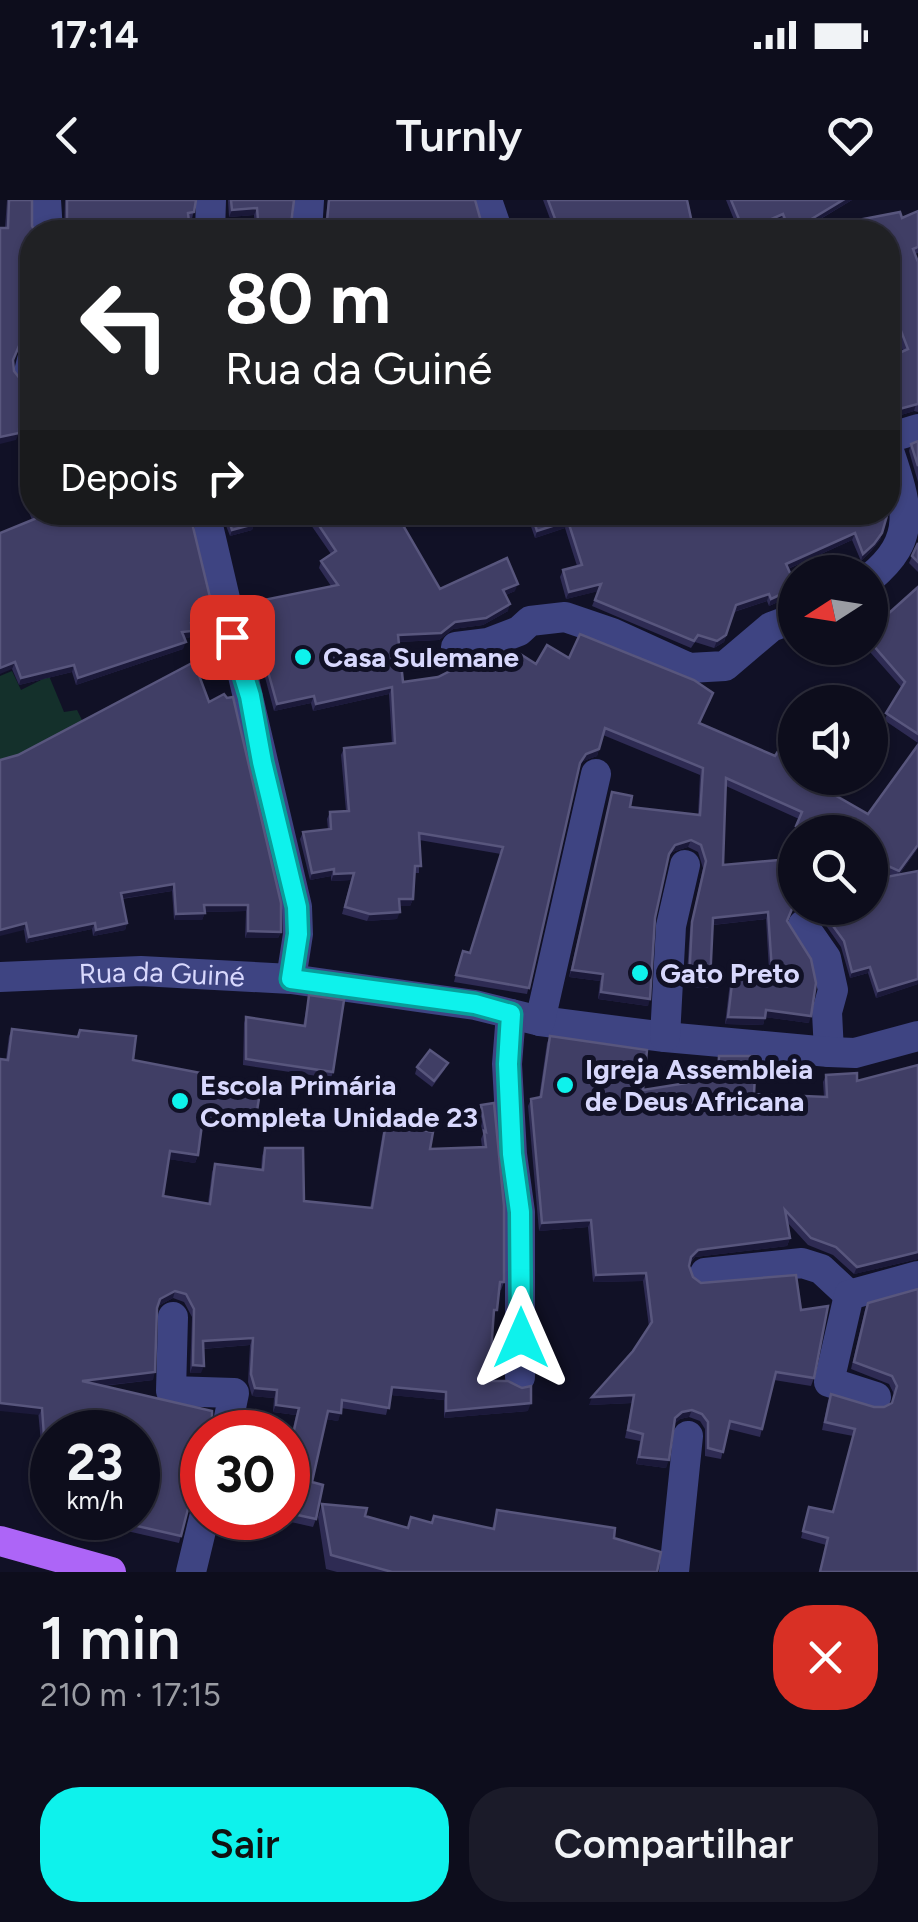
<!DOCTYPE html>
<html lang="pt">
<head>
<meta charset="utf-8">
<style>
  :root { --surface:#0d0d1c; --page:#1b1b29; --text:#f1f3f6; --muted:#9a9ca3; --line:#2d2d3b; --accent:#0ef2ec }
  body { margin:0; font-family:Figtree,sans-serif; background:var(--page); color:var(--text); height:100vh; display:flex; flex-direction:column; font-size:38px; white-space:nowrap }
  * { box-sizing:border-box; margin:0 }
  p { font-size:32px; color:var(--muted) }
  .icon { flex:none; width:55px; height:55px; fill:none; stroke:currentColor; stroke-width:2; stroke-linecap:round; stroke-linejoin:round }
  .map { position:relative; height:1372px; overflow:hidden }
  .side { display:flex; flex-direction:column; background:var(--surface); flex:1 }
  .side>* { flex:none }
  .hud { position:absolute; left:20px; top:20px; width:880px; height:305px; border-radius:40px; box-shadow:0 2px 8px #0004,0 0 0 2px var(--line); background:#202124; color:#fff; overflow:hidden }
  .needle { width:65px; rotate:258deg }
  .buttons { position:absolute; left:778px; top:355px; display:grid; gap:20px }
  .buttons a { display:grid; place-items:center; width:110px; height:110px; border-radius:50%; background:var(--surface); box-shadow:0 2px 8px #0004,0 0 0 2px var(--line); font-size:50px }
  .speed { position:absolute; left:30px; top:1210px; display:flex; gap:20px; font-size:50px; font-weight:700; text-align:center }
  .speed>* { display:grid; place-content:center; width:130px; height:130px; border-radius:50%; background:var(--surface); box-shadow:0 2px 8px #0004,0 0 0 2px var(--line); line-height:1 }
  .speed small { font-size:25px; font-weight:400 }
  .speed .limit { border:15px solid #d22; background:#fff; color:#111 }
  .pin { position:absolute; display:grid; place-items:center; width:85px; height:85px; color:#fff; margin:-42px; border-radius:20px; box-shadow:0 5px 15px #0006 }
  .me { position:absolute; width:110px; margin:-55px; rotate:0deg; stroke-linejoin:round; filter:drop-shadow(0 0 8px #0008) }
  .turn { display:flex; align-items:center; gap:35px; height:210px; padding:0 40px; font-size:45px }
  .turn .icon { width:130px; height:130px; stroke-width:2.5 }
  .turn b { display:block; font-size:70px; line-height:85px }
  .then { display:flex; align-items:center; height:95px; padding:0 40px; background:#0003; gap:20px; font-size:38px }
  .round { display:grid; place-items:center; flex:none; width:105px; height:105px; border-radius:40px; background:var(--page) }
  .headline { display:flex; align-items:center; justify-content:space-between; height:170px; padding:0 40px }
  h1 { font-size:60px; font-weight:600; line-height:75px }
  .button { display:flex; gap:20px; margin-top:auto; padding:20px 40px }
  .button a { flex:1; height:115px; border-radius:40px; background:var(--accent); color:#111; font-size:40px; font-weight:600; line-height:115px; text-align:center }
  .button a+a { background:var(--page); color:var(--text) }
  .status { display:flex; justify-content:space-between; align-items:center; height:70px; padding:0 50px; background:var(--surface); direction:ltr }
  .status svg { height:28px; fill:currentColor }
  header { display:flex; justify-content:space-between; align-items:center; height:130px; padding:0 40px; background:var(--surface); font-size:45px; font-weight:600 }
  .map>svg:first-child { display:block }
  .green { fill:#14302b }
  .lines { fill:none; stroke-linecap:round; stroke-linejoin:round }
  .minor { stroke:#3e4482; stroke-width:30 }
  .major { stroke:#ad65f7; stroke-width:30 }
  .wall { fill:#2e2b53 }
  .shaded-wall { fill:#1b1939 }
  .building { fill:#403e65; stroke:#58567d; stroke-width:2.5 }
  .route-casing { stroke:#099d99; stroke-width:25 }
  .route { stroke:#0ef2ec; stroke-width:18 }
  .poi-dot { fill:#0ef2ec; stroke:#111126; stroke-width:4 }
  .labels { text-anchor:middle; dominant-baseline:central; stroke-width:10; stroke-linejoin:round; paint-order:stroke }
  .poi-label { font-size:28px; font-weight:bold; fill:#d8d8fd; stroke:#111126; text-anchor:start }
  .street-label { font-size:28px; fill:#d8d8fd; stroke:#111126 }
</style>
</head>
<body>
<div class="status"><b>17:14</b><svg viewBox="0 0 49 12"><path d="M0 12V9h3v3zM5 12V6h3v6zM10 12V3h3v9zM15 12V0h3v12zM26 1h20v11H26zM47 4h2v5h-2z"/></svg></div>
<header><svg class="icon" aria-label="back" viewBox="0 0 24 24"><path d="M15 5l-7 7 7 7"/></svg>Turnly<svg class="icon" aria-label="heart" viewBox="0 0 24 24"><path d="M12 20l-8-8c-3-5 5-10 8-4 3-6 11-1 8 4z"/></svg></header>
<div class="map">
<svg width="918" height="1372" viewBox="0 0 918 1372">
  <rect width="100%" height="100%" fill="#111126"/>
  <!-- green -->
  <polygon class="green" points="12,471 21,490 49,476 64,512 77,510 84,524 0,564 0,476"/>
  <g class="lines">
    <!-- minor -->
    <g class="minor">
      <polyline points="46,0 48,32"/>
      <polyline points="487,0 498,32"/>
      <polyline points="210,32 211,0"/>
      <polyline points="307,32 309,0"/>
      <polyline points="29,172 32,160"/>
      <polyline points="888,238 918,229"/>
      <polyline points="209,330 297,707 298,734 291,779"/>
      <path d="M870 378C918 339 908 307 888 248"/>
      <polyline points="456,447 488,443 519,431 530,421 565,417 612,433 689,468 725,466 771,427 795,418"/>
      <polyline points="803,725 826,758 833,790 827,812 829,852"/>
      <path id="s1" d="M0 777 141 771 291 779 475 805 540 821 665 837 829 852 855 853 918 836"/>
      <polyline points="511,814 507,864 512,954 520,1012 520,1177"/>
      <polyline points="540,821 596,574"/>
      <polyline points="665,837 671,726 685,665"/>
      <polyline points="705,1073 802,1063 821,1069 849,1095"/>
      <polyline points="173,1117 171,1191 234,1193 226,1232"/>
      <polyline points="876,1197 829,1182 849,1095 918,1076"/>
      <polyline points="191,1372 204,1318"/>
      <polyline points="674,1372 688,1236"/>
    </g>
    <!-- major -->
    <polyline class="major" points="0,1341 111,1372"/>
  </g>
  <!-- wall -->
  <g class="wall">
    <polygon points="7,0 32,0 32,142 28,142 19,146 13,161 16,240 5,28"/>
    <polygon points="65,0 196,0 192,19 189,19 190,32 64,32"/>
    <polygon points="228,0 294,0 291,24 293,32 255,32 254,15 229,17"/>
    <polygon points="328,0 475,0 484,32 324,32"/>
    <polygon points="543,0 687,0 694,32 555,32"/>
    <polygon points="726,0 852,0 799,32 902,18 918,11 918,53 915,54 918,62 918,212 914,211 888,219 888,158 903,151 888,110 888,32 785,32 780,21 754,32 739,32"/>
    <polygon points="918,241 918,282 909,251 911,244"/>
    <polygon points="32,275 32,312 201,312 194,321 193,327 212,425 192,430 189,438 185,438 183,449 76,485 72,472 19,485 12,469 32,320 19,286 21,279"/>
    <polygon points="218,312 251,312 254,324 252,330 230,336 223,318"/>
    <polygon points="302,312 386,312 393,325 440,389 515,391 506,395 508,411 483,425 453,429 439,440 398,442 403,482 569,458 711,500 699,523 795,578 868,614 918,545 918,648 899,675 918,784 876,798 868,773 850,778 841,747 818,714 808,708 870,708 892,676 870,666 870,632 795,633 793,632 799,619 726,586 723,665 787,721 809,823 765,817 763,825 725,824 731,774 734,767 769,771 766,719 713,725 708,788 686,788 690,729 703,668 698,652 688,647 672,652 668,658 655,718 648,806 598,799 600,781 569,777 612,592 630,607 698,615 700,575 603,535 597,556 583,561 579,567 527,794 454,782 460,758 470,753 501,654 419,640 419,673 415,673 413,699 410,706 399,706 397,719 367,721 342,714 351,680 331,681 331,676 310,680 300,639 303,632 328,630 327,619 330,612 346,611 341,555 344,548 392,544 389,494 313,511 311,503 274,511 247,410 249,403 331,386 319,368 321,361 331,354"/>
    <polygon points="526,312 888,312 880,340 871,351 861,361 852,340 788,369 795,384 794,395 769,406 767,401 734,412 724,442 714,448 695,442 691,448 592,406 598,391 566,399 560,377 563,370 577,366 565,328 535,338"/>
    <polygon points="918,343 918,372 909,363"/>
    <polygon points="918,387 918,543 884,520 902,488 870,452 872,447 870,444 870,430"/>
    <polygon points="194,462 281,732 278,738 245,738 246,711 205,712 202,720 174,720 172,691 122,699 127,723 125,730 93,736 92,729 26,743 24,730 18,555"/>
    <polygon points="309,795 333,872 331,878 243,865 244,823 246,817 303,826"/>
    <polygon points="12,829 77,837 80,830 133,860 206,886 256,917 253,925 203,917 198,955 195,963 169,959 163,996 208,1003 212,972 215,964 261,970 262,956 265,948 304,1001 370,1008 383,931 386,923 430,949 482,947 481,939 483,934 478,912 481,905 494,903 504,1082 501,1090 499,1090 494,1117 489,1181 528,1211 444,1218 444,1200 391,1195 386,1215 341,1208 338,1221 326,1219 312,1282 316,1319 313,1327 291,1322 294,1306 288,1305 288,1251 296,1215 273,1212 274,1198 252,1196 248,1182 250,1145 203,1149 201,1173 190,1173 192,1117 184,1102 173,1098 158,1106 153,1180 103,1186 202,1232 202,1300 191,1304 188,1310 179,1343 88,1322 89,1318 138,1318 138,1232 41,1243 6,859 9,836"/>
    <polygon points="550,836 643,890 716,879 717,863 719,856 754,894 824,897 823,882 826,875 857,881 918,1059 854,1074 833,1055 808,1045 787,1022 790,1038 787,1046 695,1057 690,1063 689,1066 693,1077 814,1178 811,1186 774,1180 760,1237 728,1229 721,1259 705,1256 705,1229 700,1221 689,1217 680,1219 674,1224 666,1268 636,1264 640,1241 625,1238 632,1203 589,1205 633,1151 649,1127 643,1081 593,1082 588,1027 539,1031 528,906 531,899 539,898 547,843"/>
    <polygon points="417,867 445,869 432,887 415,874"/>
    <polygon points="918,1089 918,1372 819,1372 826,1345 801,1338 809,1307 832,1312 853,1236 822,1230 828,1201 831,1194 874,1207 884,1207 892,1203 894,1194 889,1184 851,1169 865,1110 868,1103"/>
    <polygon points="322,1304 407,1328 431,1323 434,1316 492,1328 497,1310 614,1338 657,1372 337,1372 326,1369 318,1317"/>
  </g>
  <!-- shaded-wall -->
  <g class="shaded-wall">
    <polygon points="843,0 852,0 798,32 790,32"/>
    <polygon points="257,8 254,15 229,17 232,10"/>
    <polygon points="783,14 780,21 754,32 743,32"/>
    <polygon points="30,135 32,135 32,142 28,142 19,146 22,139"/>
    <polygon points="916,204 914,211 888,219 888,212"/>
    <polygon points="19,233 16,240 0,244 0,237"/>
    <polygon points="440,312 450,312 435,321 437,314"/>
    <polygon points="568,321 565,328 535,338 537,331"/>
    <polygon points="254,324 252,330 230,336 232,330"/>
    <polygon points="855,333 852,340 783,371 786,364"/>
    <polygon points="882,333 880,340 871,351 861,361 863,354"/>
    <polygon points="518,384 515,391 501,397 503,390"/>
    <polygon points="601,384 599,391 566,399 569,392"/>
    <polygon points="795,388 794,395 769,406 771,399"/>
    <polygon points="769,394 767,401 733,412 736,405"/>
    <polygon points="510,404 508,411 483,425 453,429 439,440 395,442 398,435 455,422"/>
    <polygon points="215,418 212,425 188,430 191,423"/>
    <polygon points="192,431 189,438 180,439 182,432"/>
    <polygon points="726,435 724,442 714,448 717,441"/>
    <polygon points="186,442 183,449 76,485 78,478"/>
    <polygon points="15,462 12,469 0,474 0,468"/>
    <polygon points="74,465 72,472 19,485 21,478"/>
    <polygon points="392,487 389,494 313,511 316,504"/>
    <polygon points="314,496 311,503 274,511 277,504"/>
    <polygon points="599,549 597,556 583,561 578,570 586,554"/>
    <polygon points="691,640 688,647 672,652 667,661 675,645"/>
    <polygon points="918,645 918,648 897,678 899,671"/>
    <polygon points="334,669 331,676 310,680 312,673"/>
    <polygon points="354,673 351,680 331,681 334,674"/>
    <polygon points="174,684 172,691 118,699 121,693"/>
    <polygon points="399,699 413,699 410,706 396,706"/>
    <polygon points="204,705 248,705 246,711 202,712"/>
    <polygon points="400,712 397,719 367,721 370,714"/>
    <polygon points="768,712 766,719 711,725 713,718"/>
    <polygon points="205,713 202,720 174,720 176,714"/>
    <polygon points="26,723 24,730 0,736 0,730"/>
    <polygon points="95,723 92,729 26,743 29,737"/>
    <polygon points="127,723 125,730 93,736 96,730"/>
    <polygon points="248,731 281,732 278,738 245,738"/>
    <polygon points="870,767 868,773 850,778 852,772"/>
    <polygon points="572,770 603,774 600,781 569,777"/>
    <polygon points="918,779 918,784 876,798 878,791"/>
    <polygon points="689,781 710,782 708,788 686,788"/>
    <polygon points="601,792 650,799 648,806 598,799"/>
    <polygon points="766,810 811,816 809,823 764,817"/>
    <polygon points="728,817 765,818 763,825 725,824"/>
    <polygon points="170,951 198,955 195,963 167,959"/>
    <polygon points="591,1020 588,1027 539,1031 542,1023"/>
    <polygon points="790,1038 787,1046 695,1057 688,1064 691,1057 698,1050"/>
    <polygon points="918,1052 918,1059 854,1074 857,1067"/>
    <polygon points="646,1073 643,1081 593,1082 596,1075"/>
    <polygon points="175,1091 173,1098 158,1106 160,1099"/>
    <polygon points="253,1138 250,1145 200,1149 203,1141"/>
    <polygon points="193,1165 204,1166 201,1173 190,1173"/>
    <polygon points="155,1172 153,1180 80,1188 82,1181"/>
    <polygon points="392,1187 446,1192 444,1200 389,1195"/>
    <polygon points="255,1188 277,1190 274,1198 252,1196"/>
    <polygon points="634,1195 632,1203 589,1205 592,1197"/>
    <polygon points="0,1203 42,1208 39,1215 0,1211"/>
    <polygon points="531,1203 528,1211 444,1218 446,1211"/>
    <polygon points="276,1205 299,1208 296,1215 273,1212"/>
    <polygon points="692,1210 689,1217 680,1219 672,1226 675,1218 682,1212"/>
    <polygon points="328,1211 341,1213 338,1221 325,1219"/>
    <polygon points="44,1236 52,1237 52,1245 41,1243"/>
    <polygon points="639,1257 669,1260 666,1268 636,1264"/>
    <polygon points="202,1293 202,1300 191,1304 186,1313 194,1297"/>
  </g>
  <!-- building -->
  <g class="building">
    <polygon points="9,0 32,0 32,26 36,32 32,32 32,135 22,139 13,160 14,171 21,180 19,233 0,237 0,28 8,28"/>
    <polygon points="67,0 196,0 194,12 188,13 190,32 67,32"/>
    <polygon points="231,0 294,0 291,24 293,32 259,32 257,8 232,10"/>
    <polygon points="329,0 475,0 484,32 326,32"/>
    <polygon points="548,0 687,0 694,32 560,32"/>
    <polygon points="731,0 843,0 790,32 783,14 744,31"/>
    <polygon points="918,11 918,47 913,49 918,62 918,204 888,212 888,158 908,149 888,97 888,32 796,32 900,12 902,18"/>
    <polygon points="736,24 738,32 707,32"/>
    <polygon points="918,241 918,266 911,244"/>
    <polygon points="32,275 32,308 21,279"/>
    <polygon points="888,307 888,312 882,333 874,344 863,354 855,333 786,364 795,384 795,388 771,399 769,394 736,405 726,435 717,441 698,435 694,441 595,400 601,384 569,392 563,370 582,365 568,321 537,331 531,312 888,312"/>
    <polygon points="34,312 198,312 194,317 193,327 215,418 191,423 192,431 182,432 186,442 78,478 74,465 21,478 15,462 0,468 0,333 37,318"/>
    <polygon points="226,312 251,312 254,324 232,330"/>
    <polygon points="310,312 386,312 393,325 400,320 440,389 507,358 518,384 503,390 510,404 486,418 455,422 441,433 398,435 403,482 438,477 480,456 504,451 517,452 536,464 547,445 569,458 580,434 694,480 713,493 699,523 775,556 782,545 795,554 795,578 805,578 868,614 918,545 918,645 899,671 870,658 870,632 812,632 796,626 802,612 726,578 723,665 789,659 794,704 787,721 811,759 816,783 811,816 766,810 765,818 728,817 734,767 772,771 768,712 713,718 710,782 689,781 692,722 706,661 701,645 691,640 675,645 669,654 655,718 650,799 601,792 603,774 572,770 612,592 632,596 630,607 700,615 703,568 605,528 599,549 586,554 580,563 529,788 456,775 463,751 470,753 503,647 419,633 421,666 415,666 413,699 399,699 400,712 370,714 345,707 354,673 334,674 334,669 312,673 303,632 331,629 330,612 349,611 344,548 395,543 392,487 316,504 314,496 277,504 249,403 338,385 321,361 336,351"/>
    <polygon points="918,343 918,362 912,356"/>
    <polygon points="918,387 918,534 886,513 905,482 873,445 876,442 870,434 870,430"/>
    <polygon points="194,462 209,502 224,494 227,498 233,497 281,703 281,732 248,731 248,705 204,705 205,713 176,714 174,684 121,693 127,723 96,730 95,723 29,737 26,723 0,730 0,560 18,555"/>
    <polygon points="918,671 918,779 878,791 870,767 852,772 844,741 820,708 870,708 870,680"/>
    <polygon points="309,795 344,800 333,872 246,859 246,817 305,826"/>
    <polygon points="12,829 78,837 80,830 136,836 133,860 206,874 206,886 261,886 256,917 204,909 198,955 170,951 163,996 210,1004 215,964 263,970 265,948 303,948 304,1001 372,1008 386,923 433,932 430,949 486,947 484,931 486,932 481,905 494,903 504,1006 504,1082 500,1082 497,1110 494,1110 489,1181 508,1181 522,1188 531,1186 531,1203 446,1211 446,1192 392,1187 389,1208 342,1200 341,1213 328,1211 312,1282 323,1285 316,1319 293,1314 297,1298 288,1296 288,1251 289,1252 299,1208 276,1205 277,1190 255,1188 251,1174 253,1138 203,1141 204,1166 193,1165 194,1109 186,1094 175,1091 160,1099 157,1108 155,1172 82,1181 212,1211 212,1232 202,1232 202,1293 194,1297 189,1305 181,1336 102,1318 138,1318 138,1232 52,1232 52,1237 44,1236 42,1208 0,1203 0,859 8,860"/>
    <polygon points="550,836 647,850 643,890 718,878 719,856 756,856 754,894 827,897 826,875 857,873 857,881 918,865 918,1052 857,1067 836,1047 811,1038 785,1010 790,1038 698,1050 691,1057 689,1066 693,1077 701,1083 796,1075 801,1110 828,1106 814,1178 776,1172 762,1229 730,1221 723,1252 708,1248 708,1222 702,1214 692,1210 682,1212 675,1218 669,1260 639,1257 643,1234 628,1230 634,1195 592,1197 633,1151 652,1122 646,1073 596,1075 591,1020 542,1023 531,899 541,897"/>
    <polygon points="430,850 448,863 434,881 417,867"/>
    <polygon points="918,1089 918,1372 820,1372 828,1338 803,1331 809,1307 833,1312 855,1229 825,1222 831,1194 874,1207 884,1207 892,1203 897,1186 892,1176 854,1162 868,1103"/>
    <polygon points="322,1304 367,1308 365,1316 408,1328 411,1317 432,1323 434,1316 494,1329 497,1310 615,1328 614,1338 661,1352 657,1372 392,1372 331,1355"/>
  </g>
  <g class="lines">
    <!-- route casing -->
    <g class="route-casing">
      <polyline id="route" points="232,437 250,496 262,562 297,707 298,734 291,779 475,804 511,814 508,864 512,954 520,1012 521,1138"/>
    </g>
    <!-- route -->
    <use href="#route" class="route"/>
  </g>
  <!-- markers -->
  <g class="poi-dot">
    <circle cx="303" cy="457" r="10"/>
    <circle cx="640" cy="773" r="10"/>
    <circle cx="565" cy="885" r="10"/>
    <circle cx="180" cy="901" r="10"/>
  </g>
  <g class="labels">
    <!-- poi labels -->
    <g class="poi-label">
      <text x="323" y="457">Casa Sulemane</text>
      <text x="660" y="773">Gato Preto</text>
      <text x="585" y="869">Igreja Assembleia<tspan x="585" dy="32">de Deus Africana</tspan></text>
      <text x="200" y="885">Escola Primária<tspan x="200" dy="32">Completa Unidade 23</tspan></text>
    </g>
    <!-- street labels -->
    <g class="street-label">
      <text stroke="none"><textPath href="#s1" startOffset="162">Rua da Guiné</textPath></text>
    </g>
  </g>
</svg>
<div class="buttons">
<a><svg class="needle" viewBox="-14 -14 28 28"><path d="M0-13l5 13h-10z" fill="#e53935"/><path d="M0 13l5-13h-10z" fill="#9a9ca3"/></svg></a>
<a><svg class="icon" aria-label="sound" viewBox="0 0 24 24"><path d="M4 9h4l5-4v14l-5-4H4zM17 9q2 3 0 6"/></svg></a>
<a><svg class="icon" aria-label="search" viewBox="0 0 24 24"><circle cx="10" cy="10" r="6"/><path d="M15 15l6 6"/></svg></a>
</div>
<div class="speed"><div>23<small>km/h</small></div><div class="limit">30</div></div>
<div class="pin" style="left:232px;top:437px;background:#d93025"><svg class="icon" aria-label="arrive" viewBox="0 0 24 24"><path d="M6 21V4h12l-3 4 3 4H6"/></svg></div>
<svg class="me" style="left:521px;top:1138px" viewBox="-20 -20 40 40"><path d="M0-17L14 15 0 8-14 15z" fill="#0ef2ec" stroke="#fff" stroke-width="4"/></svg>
<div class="hud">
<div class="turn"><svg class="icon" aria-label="left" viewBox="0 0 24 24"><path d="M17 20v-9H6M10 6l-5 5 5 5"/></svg><div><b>80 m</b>Rua da Guiné</div></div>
<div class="then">Depois<svg class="icon" aria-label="right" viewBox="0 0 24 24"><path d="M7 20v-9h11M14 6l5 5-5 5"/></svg></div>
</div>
</div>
<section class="side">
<div class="headline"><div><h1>1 min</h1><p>210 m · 17:15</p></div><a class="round" style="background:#d93025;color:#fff"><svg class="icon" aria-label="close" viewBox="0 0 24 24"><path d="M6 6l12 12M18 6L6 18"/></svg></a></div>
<div class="button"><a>Sair</a><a>Compartilhar</a></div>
</section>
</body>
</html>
